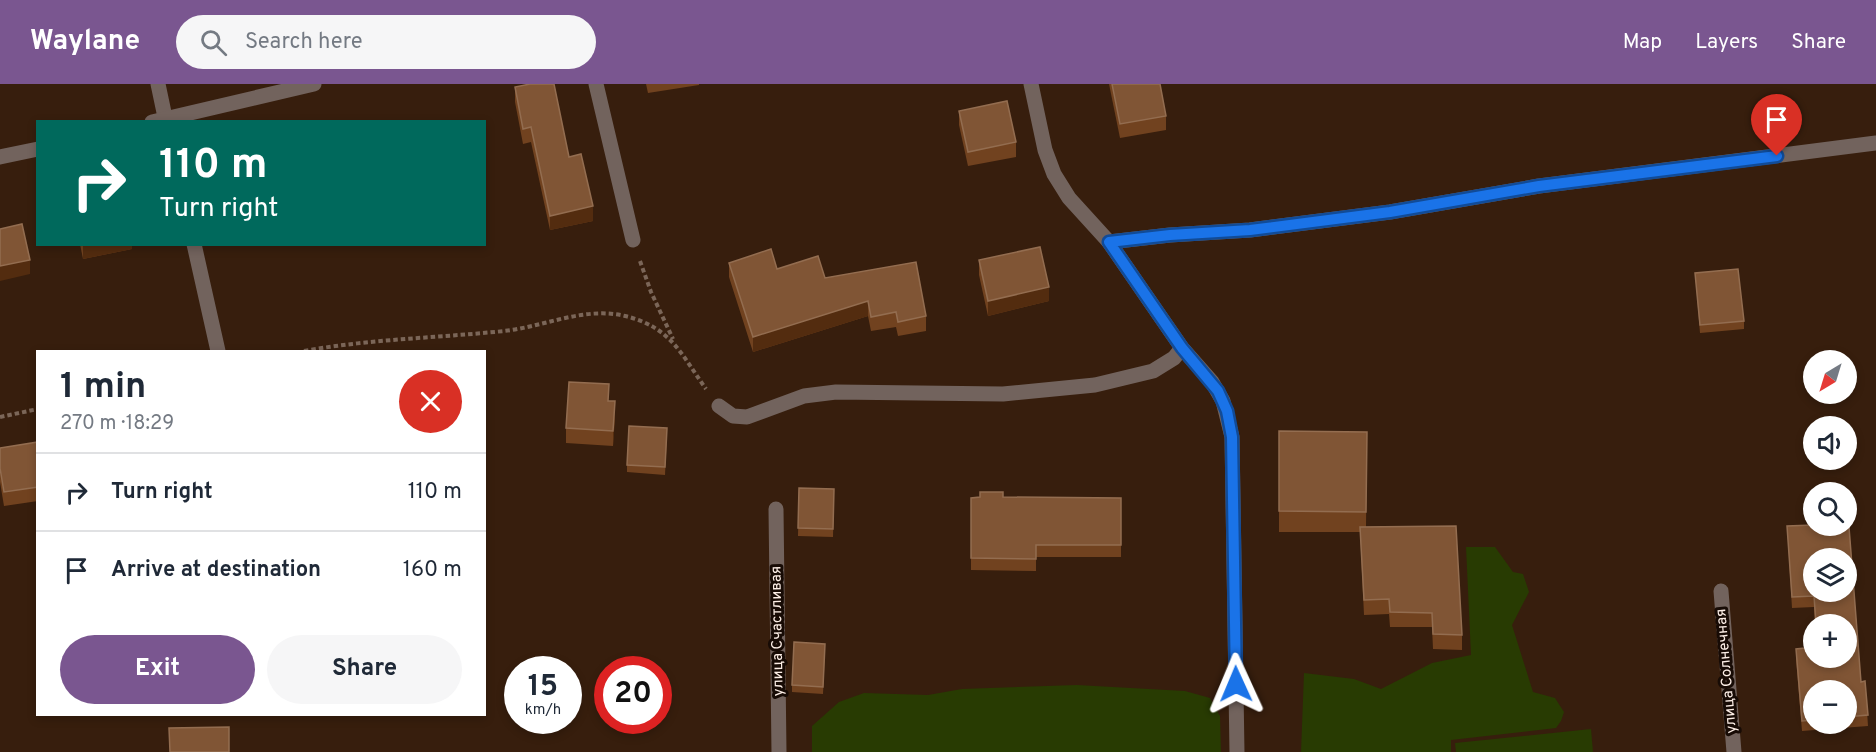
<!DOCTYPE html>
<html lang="en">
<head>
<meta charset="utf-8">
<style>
  :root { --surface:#fff; --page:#f6f6f7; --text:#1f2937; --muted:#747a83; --line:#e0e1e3; --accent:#7a5690 }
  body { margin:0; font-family:Overpass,sans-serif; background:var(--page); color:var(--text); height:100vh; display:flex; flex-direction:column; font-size:22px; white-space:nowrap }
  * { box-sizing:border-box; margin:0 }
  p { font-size:20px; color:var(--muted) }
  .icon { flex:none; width:33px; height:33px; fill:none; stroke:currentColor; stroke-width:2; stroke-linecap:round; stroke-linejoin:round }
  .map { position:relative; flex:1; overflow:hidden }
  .sheet { position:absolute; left:36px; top:266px; width:450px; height:366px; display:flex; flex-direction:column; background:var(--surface); border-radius:0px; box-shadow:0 3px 9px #0003 }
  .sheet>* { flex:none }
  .banner { position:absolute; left:36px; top:36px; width:450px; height:126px; border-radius:0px; box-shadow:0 3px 9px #0003; background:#00695c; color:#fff; overflow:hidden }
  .needle { width:39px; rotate:218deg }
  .controls { position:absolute; left:1803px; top:266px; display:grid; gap:12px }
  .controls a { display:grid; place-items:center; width:54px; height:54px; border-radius:50%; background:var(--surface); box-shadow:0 3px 9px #0003; font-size:30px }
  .speed { position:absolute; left:504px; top:572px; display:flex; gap:12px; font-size:30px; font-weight:700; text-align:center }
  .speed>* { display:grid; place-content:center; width:78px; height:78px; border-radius:50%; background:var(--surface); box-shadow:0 3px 9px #0003; line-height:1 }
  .speed small { font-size:15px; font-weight:400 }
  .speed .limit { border:9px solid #d22; background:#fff; color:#111 }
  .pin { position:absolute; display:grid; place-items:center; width:51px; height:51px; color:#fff; margin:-62px -26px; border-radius:50% 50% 50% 0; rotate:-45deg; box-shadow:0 0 6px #0007 }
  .pin .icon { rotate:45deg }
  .me { position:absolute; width:66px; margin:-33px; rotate:359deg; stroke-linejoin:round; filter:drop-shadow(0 0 4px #0008) }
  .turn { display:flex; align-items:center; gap:21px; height:126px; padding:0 24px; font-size:27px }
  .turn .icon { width:78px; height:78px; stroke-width:2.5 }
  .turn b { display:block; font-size:42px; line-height:51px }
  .round { display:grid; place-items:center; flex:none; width:63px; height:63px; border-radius:32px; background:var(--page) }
  .headline { display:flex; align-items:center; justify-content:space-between; height:102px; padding:0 24px }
  h1 { font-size:36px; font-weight:700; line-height:45px }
  .button { display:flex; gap:12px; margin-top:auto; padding:12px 24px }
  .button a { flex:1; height:69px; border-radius:36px; background:var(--accent); color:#fff; font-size:24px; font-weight:700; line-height:69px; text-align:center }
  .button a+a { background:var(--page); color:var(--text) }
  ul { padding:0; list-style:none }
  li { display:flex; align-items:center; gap:18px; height:78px; padding:0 24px; border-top:2px solid var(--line) }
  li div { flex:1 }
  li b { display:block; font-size:22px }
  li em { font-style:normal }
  header { display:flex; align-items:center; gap:36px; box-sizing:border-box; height:84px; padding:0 30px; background:var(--accent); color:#fff }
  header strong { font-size:28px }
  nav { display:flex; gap:33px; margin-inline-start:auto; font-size:21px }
  .search { width:420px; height:54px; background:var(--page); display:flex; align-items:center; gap:15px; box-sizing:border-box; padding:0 21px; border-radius:33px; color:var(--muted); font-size:22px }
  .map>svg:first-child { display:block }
  .green { fill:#283b02 }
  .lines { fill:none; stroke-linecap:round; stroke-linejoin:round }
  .path { stroke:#7b6658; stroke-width:4; stroke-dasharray:4.5 3; stroke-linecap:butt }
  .lane { stroke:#72635d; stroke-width:15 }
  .wall { fill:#71421f; fill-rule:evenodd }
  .shaded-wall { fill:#532c0f }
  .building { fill:#805535; stroke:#936d50; stroke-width:1.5; fill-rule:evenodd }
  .route-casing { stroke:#114b97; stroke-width:15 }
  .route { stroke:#1a73e8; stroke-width:10 }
  .labels { text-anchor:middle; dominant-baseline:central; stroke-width:6; stroke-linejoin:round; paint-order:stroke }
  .street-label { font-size:15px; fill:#fdefe7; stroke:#170b05 }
</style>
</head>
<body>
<header>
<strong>Waylane</strong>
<div class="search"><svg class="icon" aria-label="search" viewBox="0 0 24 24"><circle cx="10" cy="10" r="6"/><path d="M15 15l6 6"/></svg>Search here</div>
<nav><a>Map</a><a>Layers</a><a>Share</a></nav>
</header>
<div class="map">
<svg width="1876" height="668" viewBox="0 0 1876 668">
  <rect width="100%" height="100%" fill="#371e0d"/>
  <!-- green -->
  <g class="green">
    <polygon points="1466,463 1495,463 1513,488 1523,490 1529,508 1512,541 1533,608 1555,614 1564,628 1561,637 1556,644 1451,656 1451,668 1301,668 1304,589 1354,595 1381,605 1432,579 1471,571"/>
    <polygon points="1077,601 1185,607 1210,614 1220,632 1221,668 812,668 812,642 839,618 864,609 928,611 962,605"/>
    <polygon points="1591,645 1593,668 1456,668 1455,659"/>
  </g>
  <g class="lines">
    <!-- path -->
    <g class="path">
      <polyline points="640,177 651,208 673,255"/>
      <path d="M304 267C370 255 437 254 504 247 543 243 585 222 625 232 671 243 681 270 706 305"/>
      <polyline points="0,333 38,325"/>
    </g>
    <!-- lane -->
    <g class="lane">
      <polyline points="158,0 166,38"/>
      <polyline points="596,0 633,156"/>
      <polyline points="1031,0 1045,66 1054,90 1069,114 1109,158 1182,264 1212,298 1223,317 1232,353 1237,668"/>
      <polyline points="152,38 314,0"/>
      <polyline points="0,73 38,65"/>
      <polyline points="1109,158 1170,151 1250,146 1390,128 1539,102 1876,59"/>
      <polyline points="194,160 218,267"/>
      <polyline points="719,322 733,332 747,333 804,312 836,308 1003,310 1095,301 1153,287 1174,274 1182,264"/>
      <polyline points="776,425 779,668"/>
      <polyline points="1721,507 1734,668"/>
    </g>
  </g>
  <!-- wall -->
  <g class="wall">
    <polygon points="646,0 699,0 699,1 648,9"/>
    <polygon points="1109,0 1160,0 1166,32 1166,46 1120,54"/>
    <polygon points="515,3 569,73 593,137 550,146 531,58 523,60 515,18"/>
    <polygon points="959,27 1016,58 1016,73 968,82 959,41"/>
    <polygon points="80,160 132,160 132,165 83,175"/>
    <polygon points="979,176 1049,217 988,232 979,191"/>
    <polygon points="729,179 777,185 825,194 926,232 926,247 898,252 896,243 871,247 868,232 753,268 729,193"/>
    <polygon points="1695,189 1744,237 1744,245 1700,249"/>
    <polygon points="609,317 615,332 613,362 566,359 566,344"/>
    <polygon points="1279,347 1367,348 1366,443 1462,551 1462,566 1433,565 1432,543 1390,543 1389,530 1364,531 1360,448 1279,448"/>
    <polygon points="667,352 665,391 627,388 627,381"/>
    <polygon points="38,358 38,417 4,422 0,398 0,364"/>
    <polygon points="799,404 834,405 833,453 798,452"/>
    <polygon points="1003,413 1121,414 1121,473 1036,473 1036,487 971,486 971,414"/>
    <path d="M1846 430H1848L1861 598 1865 597 1868 642 1802 647 1796 575V565L1814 563V573H1846V540H1815L1814 523 1792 524 1787 442 1814 441H1846ZM1814 474H1846V507H1814ZM1814 606H1846V639H1814Z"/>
    <polygon points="825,567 823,610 792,608 792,601"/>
  </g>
  <!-- shaded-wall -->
  <g class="shaded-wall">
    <polygon points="593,122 593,137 550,146 550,132"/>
    <polygon points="132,160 132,165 83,175 83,161"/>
    <polygon points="30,176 30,190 0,197 0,182"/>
    <polygon points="1049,203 1049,217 988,232 988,217"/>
    <polygon points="868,217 868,232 753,268 753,253"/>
    <polygon points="615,317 615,332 613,362 613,347"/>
  </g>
  <!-- building -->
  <g class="building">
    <polygon points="530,0 554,0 569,73 581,70 593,122 550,132 531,43 523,45 515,3"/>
    <polygon points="1112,0 1160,0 1166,32 1120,40"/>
    <polygon points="1007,17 1016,58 968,68 959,27"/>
    <polygon points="22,140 30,176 0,182 0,145"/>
    <polygon points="1040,163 1049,203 988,217 979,176"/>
    <polygon points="771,165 777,185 818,172 825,194 916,178 926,232 898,238 896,228 871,233 868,217 753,253 729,179"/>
    <polygon points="1738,185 1744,237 1700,241 1695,189"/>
    <polygon points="569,298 609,300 608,317 615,317 613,347 566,344"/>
    <polygon points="629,342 667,344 665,383 627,381"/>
    <polygon points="1279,347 1367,348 1366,428 1279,427"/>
    <polygon points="38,358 38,403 4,408 0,384 0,364"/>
    <polygon points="799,404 834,405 833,445 798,444"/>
    <polygon points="980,408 1003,408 1003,413 1121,414 1121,461 1036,461 1036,475 971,474 971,414 980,413"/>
    <path d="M1846 430H1848L1861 598 1865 597 1868 631 1846 633V606H1814V636L1802 637 1796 565 1814 563V573H1846V540H1816L1814 512 1792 513 1787 442 1814 441H1846ZM1814 474H1846V507H1814Z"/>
    <polygon points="1456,442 1462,551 1433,550 1432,529 1390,528 1389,515 1364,516 1360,443"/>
    <polygon points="794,558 825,560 823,603 792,601"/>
    <polygon points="229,643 229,668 170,668 169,644"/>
  </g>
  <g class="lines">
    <!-- route casing -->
    <g class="route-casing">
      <polyline id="route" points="1236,600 1232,353 1227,327 1218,307 1182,264 1109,158 1170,151 1250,146 1390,128 1539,102 1777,72"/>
    </g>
    <!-- route -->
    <use href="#route" class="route"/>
  </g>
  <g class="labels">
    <!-- street labels -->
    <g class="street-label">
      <text transform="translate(778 547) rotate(-91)">улица Счастливая</text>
      <text transform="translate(1727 587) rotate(-95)">улица Солнечная</text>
    </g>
  </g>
</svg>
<div class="controls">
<a><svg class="needle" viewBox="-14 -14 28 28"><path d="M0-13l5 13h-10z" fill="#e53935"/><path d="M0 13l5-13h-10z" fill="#747a83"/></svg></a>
<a><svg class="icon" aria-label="sound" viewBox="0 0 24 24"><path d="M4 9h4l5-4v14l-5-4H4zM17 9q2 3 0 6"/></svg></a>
<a><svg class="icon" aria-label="search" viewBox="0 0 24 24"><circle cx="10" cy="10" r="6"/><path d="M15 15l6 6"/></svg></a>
<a><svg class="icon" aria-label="layers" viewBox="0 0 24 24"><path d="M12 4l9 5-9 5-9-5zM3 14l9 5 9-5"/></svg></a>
<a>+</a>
<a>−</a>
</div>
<div class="speed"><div>15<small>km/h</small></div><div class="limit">20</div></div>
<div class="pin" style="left:1777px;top:72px;background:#d93025"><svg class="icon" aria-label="arrive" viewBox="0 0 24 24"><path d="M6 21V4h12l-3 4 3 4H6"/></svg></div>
<svg class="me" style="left:1236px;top:600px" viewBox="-20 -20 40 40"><path d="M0-17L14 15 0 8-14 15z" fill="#1a73e8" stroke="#fff" stroke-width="4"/></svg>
<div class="banner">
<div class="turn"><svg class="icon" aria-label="right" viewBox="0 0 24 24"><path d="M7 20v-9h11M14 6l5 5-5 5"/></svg><div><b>110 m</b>Turn right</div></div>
</div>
<section class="sheet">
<div class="headline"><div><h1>1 min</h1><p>270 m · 18:29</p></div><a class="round" style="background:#d93025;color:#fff"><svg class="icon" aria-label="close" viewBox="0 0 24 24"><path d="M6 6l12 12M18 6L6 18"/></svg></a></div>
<ul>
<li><svg class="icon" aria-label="right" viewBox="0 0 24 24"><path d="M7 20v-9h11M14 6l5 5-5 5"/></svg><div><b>Turn right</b></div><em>110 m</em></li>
<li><svg class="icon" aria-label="arrive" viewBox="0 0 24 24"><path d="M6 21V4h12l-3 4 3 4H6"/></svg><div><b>Arrive at destination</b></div><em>160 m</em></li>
</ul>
<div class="button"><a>Exit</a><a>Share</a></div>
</section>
</div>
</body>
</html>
